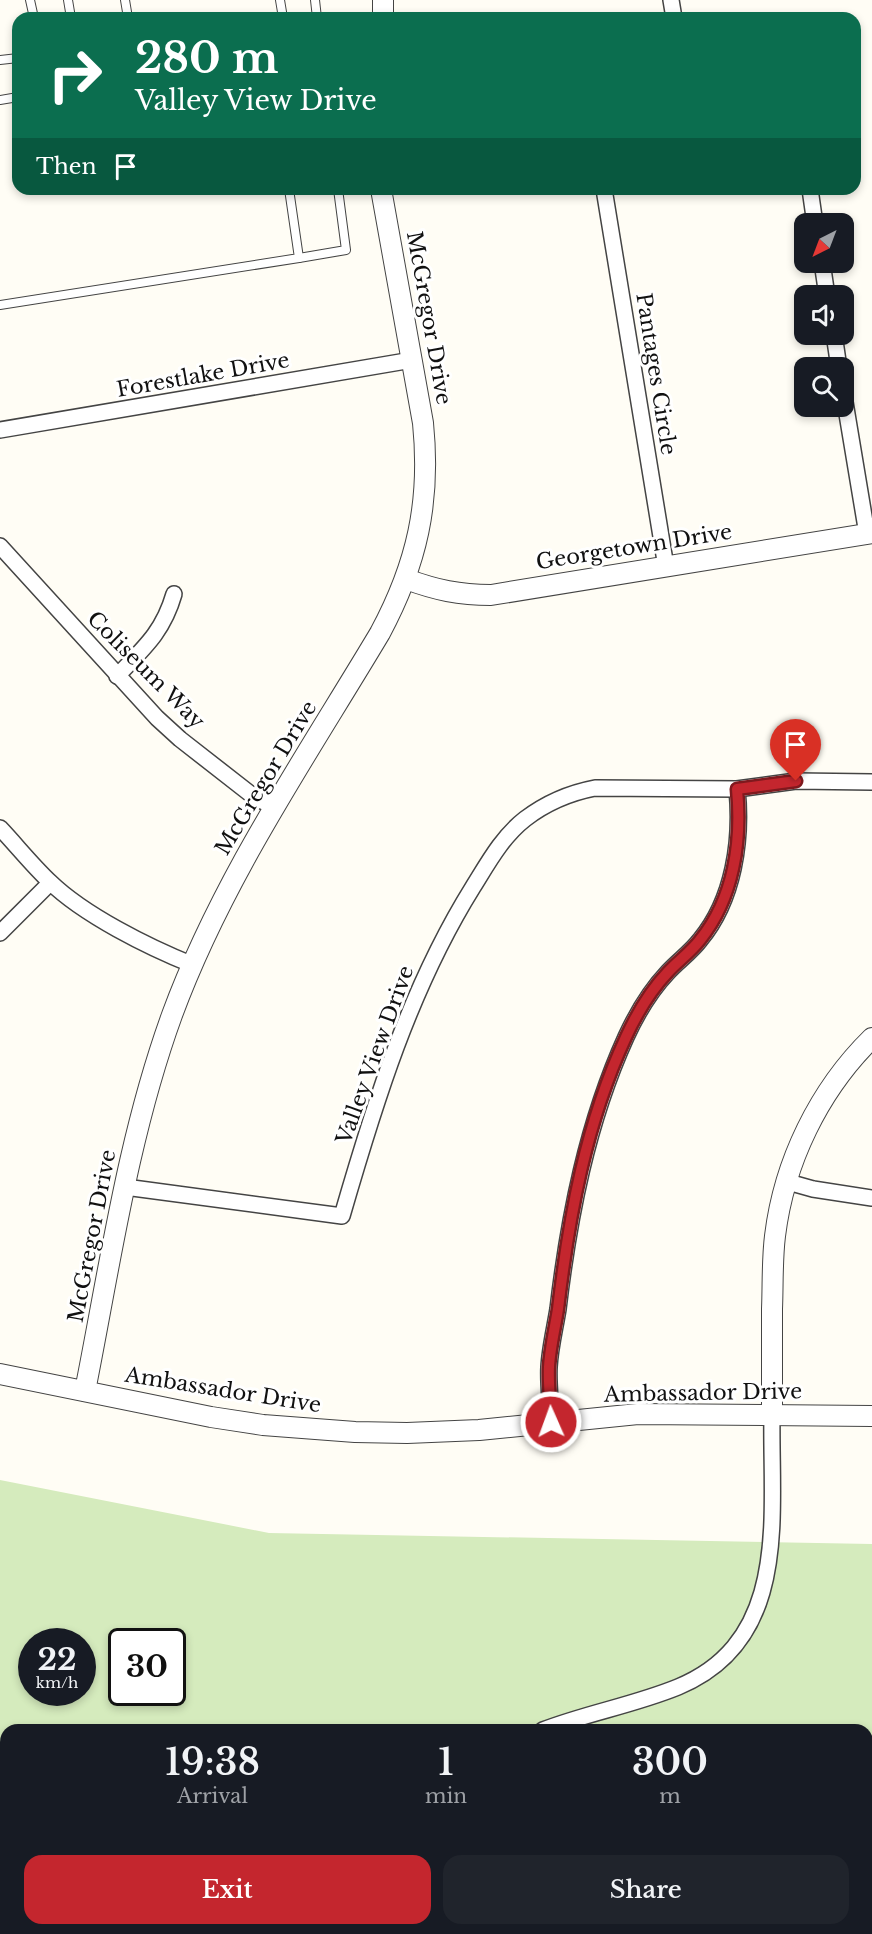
<!DOCTYPE html>
<html lang="en">
<head>
<meta charset="utf-8">
<style>
  :root { --surface:#171b24; --page:#20242c; --text:#f1f3f6; --muted:#9ea1a6; --accent:#c4262e }
  body { margin:0; font-family:"Libre Baskerville",serif; background:var(--page); color:var(--text); height:100vh; display:flex; flex-direction:column; font-size:22px; white-space:nowrap }
  * { box-sizing:border-box; margin:0 }
  p { font-size:20px; color:var(--muted) }
  .icon { flex:none; width:33px; height:33px; fill:none; stroke:currentColor; stroke-width:2; stroke-linecap:round; stroke-linejoin:round }
  .map { position:relative; flex:1; overflow:hidden }
  .details { position:absolute; left:0px; top:1724px; width:873px; height:212px; display:flex; flex-direction:column; background:var(--surface); border-radius:18px 18px 0 0; box-shadow:0 3px 9px #0003 }
  .details>* { flex:none }
  .top-card { position:absolute; left:12px; top:12px; width:849px; height:183px; border-radius:18px; box-shadow:0 3px 9px #0003; background:#0b6e4f; color:#fff; overflow:hidden }
  .needle { width:39px; rotate:222deg }
  .controls { position:absolute; left:794px; top:213px; display:grid; gap:12px }
  .controls a { display:grid; place-items:center; width:60px; height:60px; border-radius:12px; background:var(--surface); box-shadow:0 3px 9px #0003; font-size:30px }
  .speed { position:absolute; left:18px; top:1628px; display:flex; gap:12px; font-size:30px; font-weight:700; text-align:center }
  .speed>* { display:grid; place-content:center; width:78px; height:78px; border-radius:50%; background:var(--surface); box-shadow:0 3px 9px #0003; line-height:1 }
  .speed small { font-size:15px; font-weight:400 }
  .speed .limit { border:3px solid #111; border-radius:9px; background:#fff; color:#111 }
  .pin { position:absolute; display:grid; place-items:center; width:51px; height:51px; color:#fff; margin:-62px -26px; border-radius:50% 50% 50% 0; rotate:-45deg; box-shadow:0 0 6px #0007 }
  .pin .icon { rotate:45deg }
  .me { position:absolute; width:66px; margin:-33px; rotate:358deg; stroke-linejoin:round; filter:drop-shadow(0 0 4px #0008) }
  .turn { display:flex; align-items:center; gap:21px; height:126px; padding:0 24px; font-size:27px }
  .turn .icon { width:78px; height:78px; stroke-width:2.5 }
  .turn b { display:block; font-size:42px; line-height:51px }
  .then { display:flex; align-items:center; height:57px; padding:0 24px; background:#0003; gap:12px; font-size:22px }
  .eta { display:flex; justify-content:space-evenly; align-items:center; height:102px; text-align:center }
  .eta b { font-size:36px; font-weight:600; line-height:42px }
  .cta { display:flex; gap:12px; margin-top:auto; padding:12px 24px }
  .cta a { flex:1; height:69px; border-radius:18px; background:var(--accent); color:#fff; font-size:24px; font-weight:600; line-height:69px; text-align:center }
  .cta a+a { background:var(--page); color:var(--text) }
  .map>svg:first-child { display:block }
  .green { fill:#d5ebbd; fill-rule:evenodd }
  .lines { fill:none; stroke-linecap:round; stroke-linejoin:round }
  .service-casing { stroke:#444; stroke-width:10 }
  .minor-casing { stroke:#444; stroke-width:18 }
  .tertiary-casing { stroke:#444; stroke-width:22 }
  .service { stroke:#fff; stroke-width:8 }
  .minor { stroke:#fff; stroke-width:15 }
  .tertiary { stroke:#fff; stroke-width:20 }
  .route-casing { stroke:#7f191e; stroke-width:15 }
  .route { stroke:#c4262e; stroke-width:10 }
  .labels { text-anchor:middle; dominant-baseline:central; stroke-width:6; stroke-linejoin:round; paint-order:stroke }
  .street-label { font-size:21px; fill:#111; stroke:#fff }
</style>
</head>
<body>
<div class="map">
<svg width="872" height="1934" viewBox="0 0 872 1934">
  <rect width="100%" height="100%" fill="#fffdf5"/>
  <!-- green -->
  <path class="green" d="M0 1480 269 1533 872 1544V1934H0ZM32 1641H82V1692H32ZM122 1641H172V1692H122ZM6 1730H867V1929H6Z"/>
  <g class="lines">
    <!-- service casing -->
    <g class="service-casing">
      <g id="service">
        <polyline points="30,0 34,18"/>
        <polyline points="68,0 71,18"/>
        <polyline points="125,0 128,18"/>
        <polyline points="280,0 283,18"/>
        <polyline points="315,0 317,18"/>
        <polyline points="0,60 18,58"/>
        <polyline points="0,100 18,97"/>
        <polyline points="299,258 346,250 338,189"/>
        <polyline points="0,305 299,258 289,189"/>
      </g>
    </g>
    <!-- minor casing -->
    <g class="minor-casing">
      <g id="minor">
        <polyline points="671,0 674,18"/>
        <polyline points="604,189 666,567"/>
        <polyline points="810,189 815,224"/>
        <polyline points="822,262 827,296"/>
        <polyline points="834,334 839,368"/>
        <polyline points="843,390 867,534"/>
        <polyline points="0,430 412,360"/>
        <polyline points="0,546 157,718 180,739 253,796 275,808"/>
        <path d="M117 676C144 648 163 632 174 594"/>
        <path d="M0 828C17 846 32 865 50 882 84 915 148 947 193 965"/>
        <polyline points="0,933 50,883"/>
        <polyline points="788,1182 813,1189 872,1198"/>
        <path d="M125 1187 342 1216C375 1102 410 988 473 887 488 863 502 837 525 819 546 803 569 793 595 788L737 789 796 781 872 782"/>
        <path d="M551 1422C551 1404 548 1385 549 1367 550 1348 555 1328 558 1309 569 1216 587 1123 626 1037 637 1013 650 991 668 972 678 961 691 952 700 940 734 899 742 840 737 789"/>
        <path d="M543 1730C587 1713 634 1705 678 1687 792 1640 770 1514 772 1415"/>
        <polyline points="389,1934 391,1929"/>
      </g>
    </g>
    <!-- tertiary casing -->
    <g class="tertiary-casing">
      <g id="tertiary">
        <polyline points="383,18 383,0"/>
        <path d="M406 579C436 590 459 595 491 595L872 533"/>
        <polyline points="0,1374 211,1417 263,1425 355,1432 407,1433 479,1430 638,1414 872,1416"/>
        <path d="M85 1391C110 1265 128 1136 172 1015 222 879 306 757 380 633 417 564 431 502 423 423L381 189"/>
        <path d="M772 1415C772 1379 772 1344 772 1309 773 1285 772 1260 775 1236 784 1162 819 1090 872 1038"/>
      </g>
    </g>
    <!-- service -->
    <use href="#service" class="service"/>
    <!-- minor -->
    <use href="#minor" class="minor"/>
    <!-- tertiary -->
    <use href="#tertiary" class="tertiary"/>
  </g>
  <g class="lines">
    <!-- route casing -->
    <g class="route-casing">
      <path id="route" d="M551 1422C551 1404 548 1385 549 1367 550 1348 555 1328 558 1309 569 1216 586 1123 626 1037 637 1013 650 991 668 972 678 961 691 952 700 940 734 898 742 841 737 789L796 781"/>
    </g>
    <!-- route -->
    <use href="#route" class="route"/>
  </g>
  <g class="labels">
    <!-- street labels -->
    <g class="street-label">
      <text transform="translate(429 318) rotate(80)">McGregor Drive</text>
      <text transform="translate(656 374) rotate(81)">Pantages Circle</text>
      <text transform="translate(203 375) rotate(-10)">Forestlake Drive</text>
      <text transform="translate(634 547) rotate(-9)">Georgetown Drive</text>
      <text transform="translate(146 670) rotate(45)">Coliseum Way</text>
      <text transform="translate(266 778) rotate(-59)">McGregor Drive</text>
      <text transform="translate(375 1055) rotate(-70)">Valley View Drive</text>
      <text transform="translate(92 1236) rotate(-79)">McGregor Drive</text>
      <text transform="translate(223 1390) rotate(9)">Ambassador Drive</text>
      <text transform="translate(703 1393) rotate(-1)">Ambassador Drive</text>
    </g>
  </g>
</svg>
<div class="controls">
<a><svg class="needle" viewBox="-14 -14 28 28"><path d="M0-13l5 13h-10z" fill="#e53935"/><path d="M0 13l5-13h-10z" fill="#9ea1a6"/></svg></a>
<a><svg class="icon" aria-label="sound" viewBox="0 0 24 24"><path d="M4 9h4l5-4v14l-5-4H4zM17 9q2 3 0 6"/></svg></a>
<a><svg class="icon" aria-label="search" viewBox="0 0 24 24"><circle cx="10" cy="10" r="6"/><path d="M15 15l6 6"/></svg></a>
</div>
<div class="speed"><div>22<small>km/h</small></div><div class="limit">30</div></div>
<div class="pin" style="left:796px;top:781px;background:#d93025"><svg class="icon" aria-label="arrive" viewBox="0 0 24 24"><path d="M6 21V4h12l-3 4 3 4H6"/></svg></div>
<svg class="me" style="left:551px;top:1422px" viewBox="-20 -20 40 40"><circle r="17" fill="#c4262e" stroke="#fff" stroke-width="3"/><path d="M0-11L8 9 0 5-8 9z" fill="#fff"/></svg>
<div class="top-card">
<div class="turn"><svg class="icon" aria-label="right" viewBox="0 0 24 24"><path d="M7 20v-9h11M14 6l5 5-5 5"/></svg><div><b>280 m</b>Valley View Drive</div></div>
<div class="then">Then<svg class="icon" aria-label="arrive" viewBox="0 0 24 24"><path d="M6 21V4h12l-3 4 3 4H6"/></svg></div>
</div>
<section class="details">
<div class="eta">
<div><b>19:38</b><p>Arrival</p></div>
<div><b>1</b><p>min</p></div>
<div><b>300</b><p>m</p></div>
</div>
<div class="cta"><a>Exit</a><a>Share</a></div>
</section>
</div>
</body>
</html>
